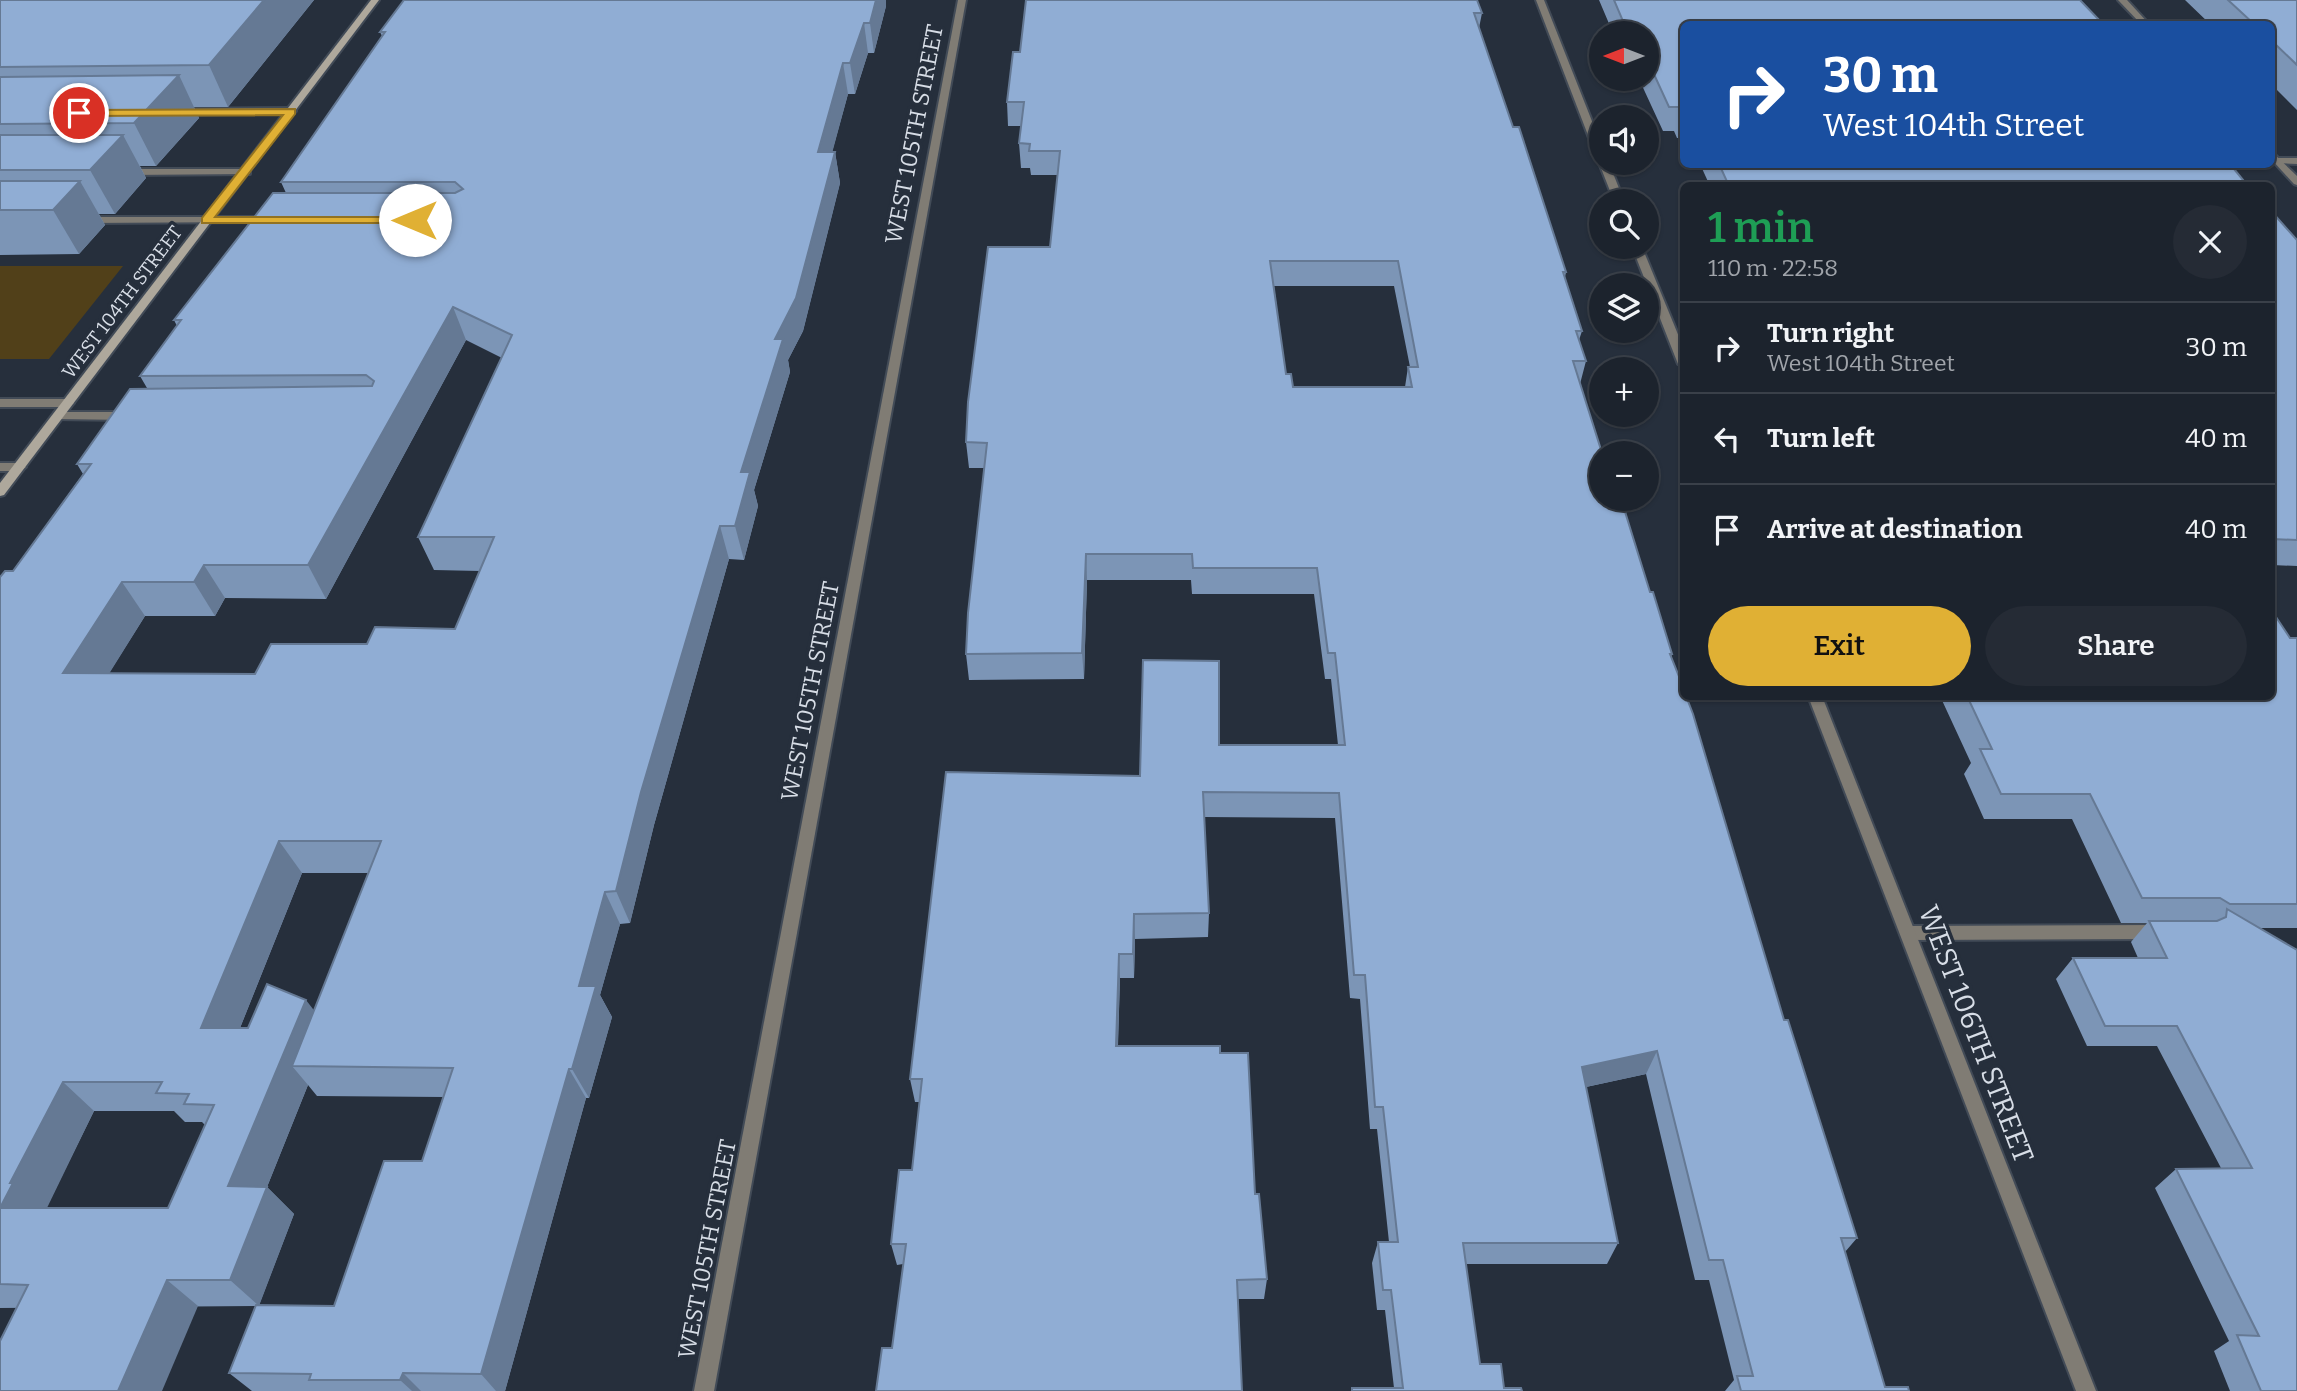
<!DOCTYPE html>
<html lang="en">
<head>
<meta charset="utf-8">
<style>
  :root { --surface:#1c232d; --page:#252b35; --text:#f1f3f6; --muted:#a0a4aa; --line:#3a4049; --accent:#e0b034 }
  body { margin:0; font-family:Bitter,serif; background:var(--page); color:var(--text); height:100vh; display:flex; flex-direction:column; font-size:26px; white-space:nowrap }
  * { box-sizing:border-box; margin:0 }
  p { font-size:23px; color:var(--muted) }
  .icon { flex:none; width:38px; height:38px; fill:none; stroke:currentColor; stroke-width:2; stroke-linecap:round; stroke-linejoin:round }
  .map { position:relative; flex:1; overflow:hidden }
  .details { position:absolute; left:1680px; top:182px; width:595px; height:518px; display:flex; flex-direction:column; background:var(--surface); border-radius:10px; box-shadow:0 2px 5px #0004,0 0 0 2px var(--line) }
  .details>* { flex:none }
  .hud { position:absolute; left:1680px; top:21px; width:595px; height:147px; border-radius:10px; box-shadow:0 2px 5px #0004,0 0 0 2px var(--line); background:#1a4fa0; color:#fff; overflow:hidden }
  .needle { width:46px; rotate:270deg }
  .tools { position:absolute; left:1589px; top:21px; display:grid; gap:14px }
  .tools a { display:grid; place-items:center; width:70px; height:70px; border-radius:50%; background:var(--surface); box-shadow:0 2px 5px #0004,0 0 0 2px var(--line); font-size:35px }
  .pin { position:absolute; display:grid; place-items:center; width:60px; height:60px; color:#fff; margin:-30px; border:4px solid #fff; border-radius:50%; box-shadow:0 2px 7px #0007 }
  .me { position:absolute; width:77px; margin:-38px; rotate:270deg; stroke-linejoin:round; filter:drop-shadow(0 0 5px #0008) }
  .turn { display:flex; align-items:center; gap:24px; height:147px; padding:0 28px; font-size:32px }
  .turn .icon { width:91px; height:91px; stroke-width:2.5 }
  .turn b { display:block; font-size:49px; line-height:60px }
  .round { display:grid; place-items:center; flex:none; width:74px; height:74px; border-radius:37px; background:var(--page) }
  .headline { display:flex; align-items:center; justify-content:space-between; height:119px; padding:0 28px }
  h1 { font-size:42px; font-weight:600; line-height:52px; color:#1e9e55 }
  .cta { display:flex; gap:14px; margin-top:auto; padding:14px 28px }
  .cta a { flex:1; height:80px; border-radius:42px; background:var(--accent); color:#111; font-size:28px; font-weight:600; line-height:80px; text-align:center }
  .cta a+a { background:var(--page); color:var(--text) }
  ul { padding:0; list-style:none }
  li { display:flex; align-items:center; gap:21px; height:91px; padding:0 28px; border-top:2px solid var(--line) }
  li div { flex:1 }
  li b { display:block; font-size:26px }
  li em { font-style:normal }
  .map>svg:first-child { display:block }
  .green { fill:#514019 }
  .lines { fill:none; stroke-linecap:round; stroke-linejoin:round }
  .lane-casing { stroke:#424b57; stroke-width:4 }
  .street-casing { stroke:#424b57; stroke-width:4 }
  .secondary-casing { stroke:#424b57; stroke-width:4 }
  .lane { fill:#807c74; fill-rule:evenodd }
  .street { fill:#807c74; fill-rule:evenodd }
  .secondary { fill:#aea89c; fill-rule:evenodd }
  .wall { fill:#7c95b6; fill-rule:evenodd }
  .shaded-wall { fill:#657994 }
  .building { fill:#90add4; stroke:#657994; stroke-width:2; fill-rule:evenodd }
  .route { fill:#e0b034; stroke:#927222; stroke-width:2 }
  .labels { text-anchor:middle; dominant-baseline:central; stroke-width:7; stroke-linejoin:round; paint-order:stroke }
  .far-street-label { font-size:19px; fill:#d7dde6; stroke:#262f3c }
  .street-label { font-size:23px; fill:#d7dde6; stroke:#262f3c }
  .near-street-label { font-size:28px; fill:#d7dde6; stroke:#262f3c }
</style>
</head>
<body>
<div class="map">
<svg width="2297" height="1391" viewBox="0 0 2297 1391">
  <rect width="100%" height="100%" fill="#262f3c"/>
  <!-- green -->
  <polygon class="green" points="0,266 123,266 49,359 0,359"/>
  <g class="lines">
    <!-- lane casing -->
    <g class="lane-casing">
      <g id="lane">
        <polygon points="291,108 296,111 294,113 177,115 172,112 177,109"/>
        <polygon points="2273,158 2297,158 2297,164 2276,163 2272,160"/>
        <polygon points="247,169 250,170 250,174 126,175 121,172 126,169"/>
        <polygon points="270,217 274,218 274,222 84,223 79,220 84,217"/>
        <polygon points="0,399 68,399 74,403 68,407 0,407"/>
        <polygon points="58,412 130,412 136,416 130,420 54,419 54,413"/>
        <polygon points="0,463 20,463 26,467 20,471 0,471"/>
        <polygon points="2155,925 2161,927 2163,932 2161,937 2155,939 1908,940 1902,938 1900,933 1902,928 1908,926"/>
      </g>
    </g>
    <!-- street casing -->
    <g class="street-casing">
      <g id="street">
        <polygon points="958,0 966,0 714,1391 694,1391"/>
        <polygon points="1536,0 1544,0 1601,144 1601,159 1596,156"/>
        <polygon points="2118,0 2127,0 2149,24 2141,24"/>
        <polygon points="2272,152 2297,176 2297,185 2294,184 2272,160"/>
        <polygon points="1601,161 1601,163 1609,163 1624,201 1614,201 1599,163"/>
        <polygon points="1632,247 1642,247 1684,349 1684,367 1678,364"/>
        <polygon points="1808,696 1822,696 2096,1391 2076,1391"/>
      </g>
    </g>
    <!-- secondary casing -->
    <g class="secondary-casing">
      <polygon id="secondary" points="371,0 379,0 4,495 0,496 0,483"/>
    </g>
    <!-- lane -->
    <use href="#lane" class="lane"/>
    <!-- street -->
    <use href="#street" class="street"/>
    <!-- secondary -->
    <use href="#secondary" class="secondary"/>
  </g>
  <!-- wall -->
  <g class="wall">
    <polygon points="0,0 314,0 228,107 194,107 199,118 156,166 140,166 146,178 115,214 99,214 105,225 79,254 0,255"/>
    <path d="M1026 0 1482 13 1479 28 1513 127 1566 272 1565 277 1582 331 1579 340 1586 361 1580 384 1602 453 1630 502 1626 514 1650 592 1672 654 1671 657 1784 1020 1857 1238 1845 1252 1885 1387 1909 1391H1725L1734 1380 1709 1280H1695L1646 1074 1586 1087 1618 1243 1607 1264H1466L1480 1364 1504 1388 1522 1391H1351L1352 1388H1394L1385 1310H1377L1372 1263 1378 1242H1389L1377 1129H1370L1360 999 1350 998 1335 818 1204 817 1209 913 1208 937 1135 939 1134 978H1120L1118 1046 1220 1053 1255 1194 1267 1279 1264 1299H1238L892 1348 903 1264 897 1265 891 1244 912 1170 920 1102H915L910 1079 1140 776 1219 745H1338L1331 679H1325L1314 594H1192L1191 580H1087L1084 679 969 680 966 654 984 468H969L966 442 1050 247 1058 175H1031L1030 168H1021L1019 143 1021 126H1008L1007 102 1020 52ZM1274 286H1394L1410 367H1408L1405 387H1293L1286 374Z"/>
    <polygon points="1599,0 2080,0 1684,24 1684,138 1677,138 1674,131 1663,131 1639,79 1647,79 1647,33 1613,33"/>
    <polygon points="2185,0 2297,0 2297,110 2272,85 2272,24 2210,24"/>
    <path d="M886 6 874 53H868L855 94H848L832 152H835L840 183 803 331 788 360 790 372 754 490 758 506 744 560 729 559 654 825 630 923 620 924 600 995 612 1017 589 1098H586L505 1391H252L229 1373 256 1306 0 1308V577L13 571 83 474 77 464 147 388 140 376 177 326 174 320 286 193 281 182 382 36 380 32ZM466 340 502 358 418 537 434 570 480 571 455 629 367 644 255 674 109 673 145 616H215L225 598 326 599ZM302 873H368L314 1011 248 1028H240ZM308 1085 317 1096 443 1097 422 1161 334 1306 259 1305 294 1214 267 1187ZM94 1111H174L185 1122H202L205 1125 168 1208H46Z"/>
    <polygon points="1700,164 2230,164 2248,186 1710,186"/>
    <polygon points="2272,212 2297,240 2297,566 2272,565"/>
    <polygon points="2290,638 2297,638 2297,928 2260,928 2297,1391 2230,1391 2214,1351 2229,1341 2155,1188 2176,1169 2221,1168 2157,1046 2087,1046 2056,979 2073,958 2138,958 2131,942 2147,923 2121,923 2072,819 1984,819 1964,774 1971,763 1940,696 2272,696"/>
  </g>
  <!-- shaded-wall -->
  <g class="shaded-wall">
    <polygon points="264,0 314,0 228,107 209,65"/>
    <polygon points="876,0 886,0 886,6 874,53 870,23"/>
    <polygon points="864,23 868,53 855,94 850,63"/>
    <polygon points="843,63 848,94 824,183 818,152"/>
    <polygon points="179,75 199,118 156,166 134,123"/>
    <polygon points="123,135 146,178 115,214 90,170"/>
    <polygon points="835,152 840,183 803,331 788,360 790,372 754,490 758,506 744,560 735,526 741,472 775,339"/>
    <polygon points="80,181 105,225 79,254 53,210"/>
    <polygon points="453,307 466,340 326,599 308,565"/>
    <polygon points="720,526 729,559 654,825 630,923 616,891 641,792"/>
    <polygon points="1086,554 1087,580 1084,679 1082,653"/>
    <polygon points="204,565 225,598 215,616 194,582"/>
    <polygon points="122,582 145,616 89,706 63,673"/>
    <polygon points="279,841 302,873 228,1058 201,1028"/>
    <polygon points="605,892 620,924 600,995 612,1017 589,1098 572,1069 579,986"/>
    <polygon points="1134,914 1135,939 1134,978 1133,954"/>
    <polygon points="1119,954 1120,978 1117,1069 1116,1046"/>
    <polygon points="306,1000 330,1031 292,1066 308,1085 267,1187 294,1214 259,1306 230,1280 228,1186"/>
    <polygon points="1657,1051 1646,1074 1572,1090 1582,1067"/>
    <polygon points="569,1069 586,1098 505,1391 496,1391 481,1374"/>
    <polygon points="63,1082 94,1111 46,1210 0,1208 10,1183"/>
    <polygon points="167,1280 198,1306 162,1391 118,1391"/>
    <polygon points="403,1373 421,1391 412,1391 400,1380"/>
  </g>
  <!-- building -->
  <g class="building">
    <polygon points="0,0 264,0 209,65 0,67"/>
    <path d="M404 0H876L870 23H864L850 63H843L818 152H835L796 298 775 339H783L741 472H750L735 526H720L641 792 616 891 605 892 579 986H596L572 1069H569L481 1374 403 1373 400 1380H309L311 1374 229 1373 256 1305 334 1306 384 1161H422L453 1068 292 1066 381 841H279L201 1028H248L267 984 306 1000 228 1186 267 1187 230 1280H167L118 1391H0V1341L28 1285 0 1284V1208H168L214 1105 184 1104 189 1094 156 1093 162 1082H63L10 1183H13L0 1208V577L5 571H13L91 464H77L130 389 372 386 374 381 366 375 140 376 181 320H174L273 193H455L463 189 455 182H281L385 32H380ZM453 307 512 335 418 537H494L455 629 375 627 367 644H271L255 674 63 673 122 582H194L204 565H308Z"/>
    <path d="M1026 0H1477L1482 13H1474L1513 127H1519L1566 272H1563L1582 331H1576L1586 361H1573L1602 453 1601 499H1629L1630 502H1622L1650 592H1653L1672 654H1670L1684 689V696H1686L1693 714 1784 1020H1788L1857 1238H1841L1885 1387H1908L1909 1391H1741L1737 1376H1753L1723 1260H1709L1657 1051 1582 1067 1618 1243H1463L1480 1364H1501L1504 1388H1521L1522 1391H1352V1388H1403L1391 1290H1383L1378 1242H1398L1383 1107H1375L1365 975H1354L1339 793 1203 792 1209 913 1134 914 1133 954H1119L1116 1046H1220V1053H1248L1255 1194H1259L1267 1279 1237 1280 1242 1391H876L882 1348H892L906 1244H891L899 1170H912L922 1079H910L946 772 1140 776 1143 660 1219 661V745H1345L1335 653H1328L1317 568H1193L1192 554H1086L1082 653 966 654 968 613 987 443 966 442 968 402 988 247H1050L1060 151H1029L1030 144 1019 143 1024 102H1007L1013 52H1020ZM1270 261H1398L1418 367H1408L1412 387H1293L1291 374H1286Z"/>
    <polygon points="1614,0 2080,0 2103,24 1684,24 1683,114 1680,107 1669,107 1647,59 1647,33 1628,33"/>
    <polygon points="2228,0 2297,0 2297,65 2272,41 2272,24 2254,24"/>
    <polygon points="179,75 134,123 0,124 0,77"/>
    <polygon points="0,135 123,135 90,170 0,170"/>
    <polygon points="1719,164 2230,164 2248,186 1729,186"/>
    <polygon points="0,181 80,181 53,210 0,210"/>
    <polygon points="2272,212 2297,240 2297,540 2272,539"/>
    <polygon points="2272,611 2290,638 2297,638 2297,904 2230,904 2220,898 2142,898 2090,794 2001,794 1980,749 1992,749 1967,696 2272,696"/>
    <polygon points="2227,909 2297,950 2297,1391 2261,1391 2237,1335 2259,1336 2176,1169 2252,1168 2177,1026 2105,1026 2073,958 2167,958 2149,921 2217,921 2226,917"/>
  </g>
  <!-- route -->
  <polygon class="route" points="295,109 295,114 215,217 415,217 421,220 419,223 202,223 202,218 283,115 79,116 74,113 79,110"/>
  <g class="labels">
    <!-- far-street labels -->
    <g class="far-street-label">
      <text transform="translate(122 302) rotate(-53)">WEST 104TH STREET</text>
    </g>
    <!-- street labels -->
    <g class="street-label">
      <text transform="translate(914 134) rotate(-79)">WEST 105TH STREET</text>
      <text transform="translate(810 691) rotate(-79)">WEST 105TH STREET</text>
      <text transform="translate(707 1249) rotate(-79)">WEST 105TH STREET</text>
    </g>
    <!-- near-street labels -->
    <g class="near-street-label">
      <text transform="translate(1976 1034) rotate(69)">WEST 106TH STREET</text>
    </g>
  </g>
</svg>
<div class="tools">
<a><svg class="needle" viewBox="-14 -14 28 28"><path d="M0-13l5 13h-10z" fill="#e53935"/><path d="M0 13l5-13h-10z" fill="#a0a4aa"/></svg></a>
<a><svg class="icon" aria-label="sound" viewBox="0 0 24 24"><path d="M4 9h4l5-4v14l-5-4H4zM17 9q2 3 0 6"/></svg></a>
<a><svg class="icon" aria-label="search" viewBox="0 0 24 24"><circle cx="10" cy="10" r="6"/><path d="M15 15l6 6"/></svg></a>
<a><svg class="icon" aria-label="layers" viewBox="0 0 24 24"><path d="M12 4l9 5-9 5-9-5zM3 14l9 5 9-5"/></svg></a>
<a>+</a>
<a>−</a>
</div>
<div class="pin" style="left:79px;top:113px;background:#d93025"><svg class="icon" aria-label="arrive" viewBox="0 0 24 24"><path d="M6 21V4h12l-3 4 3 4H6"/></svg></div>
<svg class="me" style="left:415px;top:220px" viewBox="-20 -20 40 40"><circle r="19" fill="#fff"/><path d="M0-13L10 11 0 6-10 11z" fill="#e0b034"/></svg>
<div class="hud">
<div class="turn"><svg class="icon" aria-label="right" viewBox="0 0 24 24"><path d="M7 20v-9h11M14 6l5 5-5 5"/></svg><div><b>30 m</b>West 104th Street</div></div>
</div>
<section class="details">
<div class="headline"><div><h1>1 min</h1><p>110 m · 22:58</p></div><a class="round"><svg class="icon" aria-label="close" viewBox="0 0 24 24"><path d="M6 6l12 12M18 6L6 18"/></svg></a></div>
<ul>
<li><svg class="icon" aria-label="right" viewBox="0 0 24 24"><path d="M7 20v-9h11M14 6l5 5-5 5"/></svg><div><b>Turn right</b><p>West 104th Street</p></div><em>30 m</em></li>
<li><svg class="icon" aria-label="left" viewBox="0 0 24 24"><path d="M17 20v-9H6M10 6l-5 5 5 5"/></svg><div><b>Turn left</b></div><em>40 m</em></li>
<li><svg class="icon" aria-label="arrive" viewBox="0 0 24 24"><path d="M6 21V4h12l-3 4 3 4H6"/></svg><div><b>Arrive at destination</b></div><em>40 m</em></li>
</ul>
<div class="cta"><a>Exit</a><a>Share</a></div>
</section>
</div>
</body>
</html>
